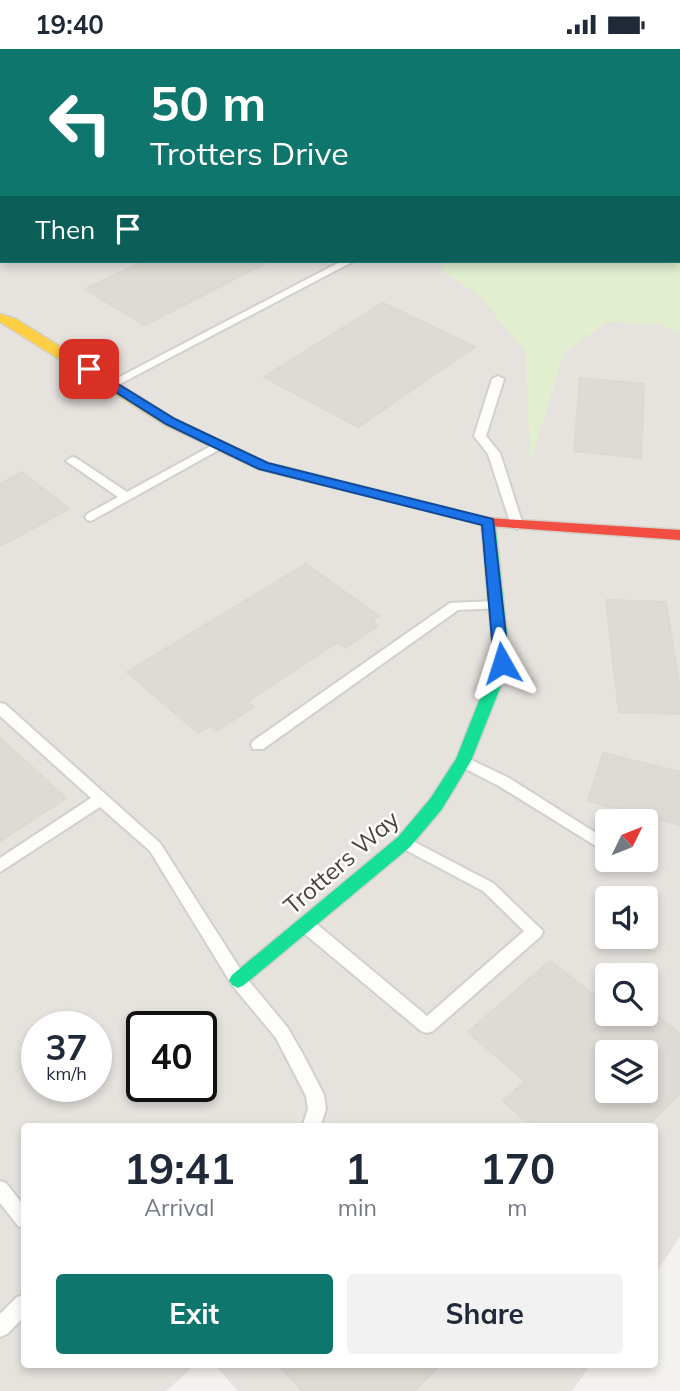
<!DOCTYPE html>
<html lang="en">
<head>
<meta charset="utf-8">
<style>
  :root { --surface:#fff; --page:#f2f2f3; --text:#1f2937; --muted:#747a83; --accent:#0f766e }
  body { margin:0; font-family:Mulish,sans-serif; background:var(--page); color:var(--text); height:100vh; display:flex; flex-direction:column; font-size:26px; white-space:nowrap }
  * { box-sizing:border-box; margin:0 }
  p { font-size:23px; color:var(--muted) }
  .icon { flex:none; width:38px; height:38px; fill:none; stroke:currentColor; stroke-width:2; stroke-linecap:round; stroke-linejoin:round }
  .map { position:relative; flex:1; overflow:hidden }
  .drawer { position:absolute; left:21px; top:1074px; width:637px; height:245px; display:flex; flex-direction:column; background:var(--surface); border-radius:7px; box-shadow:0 4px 10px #0003 }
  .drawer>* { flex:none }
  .banner { position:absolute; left:0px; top:0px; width:681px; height:214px; box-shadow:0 4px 10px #0003; background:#0f766e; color:#fff; overflow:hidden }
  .needle { width:46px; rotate:47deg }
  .controls { position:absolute; left:595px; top:760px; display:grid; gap:14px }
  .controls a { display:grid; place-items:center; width:63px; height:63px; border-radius:7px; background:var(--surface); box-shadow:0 4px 10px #0003; font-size:35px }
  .speed { position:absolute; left:21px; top:962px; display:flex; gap:14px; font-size:35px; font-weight:700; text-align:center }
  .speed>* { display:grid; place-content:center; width:91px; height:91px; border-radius:50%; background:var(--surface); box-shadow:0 4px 10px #0003; line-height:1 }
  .speed small { font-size:18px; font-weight:400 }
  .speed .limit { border:4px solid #111; border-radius:10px; background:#fff; color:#111 }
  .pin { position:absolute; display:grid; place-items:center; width:60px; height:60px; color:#fff; margin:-30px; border-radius:14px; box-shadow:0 4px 10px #0006 }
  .me { position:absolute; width:77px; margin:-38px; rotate:354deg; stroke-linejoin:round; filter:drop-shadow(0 0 5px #0008) }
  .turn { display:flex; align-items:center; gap:24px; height:147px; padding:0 35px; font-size:32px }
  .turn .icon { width:91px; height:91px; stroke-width:2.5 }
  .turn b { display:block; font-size:49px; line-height:60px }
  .then { display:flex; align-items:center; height:66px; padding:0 35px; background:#0003; gap:14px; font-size:26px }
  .eta { display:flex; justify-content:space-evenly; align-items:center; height:119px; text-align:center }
  .eta b { font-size:42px; font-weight:700; line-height:49px }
  .primary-button { display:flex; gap:14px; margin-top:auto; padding:14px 35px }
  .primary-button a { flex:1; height:80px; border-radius:7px; background:var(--accent); color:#fff; font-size:28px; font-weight:700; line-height:80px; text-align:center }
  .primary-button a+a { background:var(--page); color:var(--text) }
  .status { display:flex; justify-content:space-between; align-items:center; height:49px; padding:0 35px; background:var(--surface); direction:ltr }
  .status svg { height:19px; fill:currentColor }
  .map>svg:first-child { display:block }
  .industrial { fill:#e6e2de; fill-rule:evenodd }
  .green { fill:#e1eecf }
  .building { fill:#dedbd6; stroke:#dcd9d4; stroke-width:2; fill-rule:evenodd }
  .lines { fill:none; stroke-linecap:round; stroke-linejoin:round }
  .lane-casing { stroke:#d2d0cb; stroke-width:4 }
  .fast-casing { stroke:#d3cfc5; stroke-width:3 }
  .slow-casing { stroke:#d3cfc5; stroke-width:3 }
  .jam-casing { stroke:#d3cfc5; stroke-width:3 }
  .lane { fill:#fdfdfc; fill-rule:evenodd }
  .fast { fill:#16e098; fill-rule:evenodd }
  .slow { fill:#ffcf43; fill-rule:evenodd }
  .jam { fill:#f24e42; fill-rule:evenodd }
  .route { fill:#1a73e8; stroke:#114b97; stroke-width:2 }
  .labels { text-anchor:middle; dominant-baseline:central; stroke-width:5; stroke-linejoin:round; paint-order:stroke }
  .street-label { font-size:24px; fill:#4b4439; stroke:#fff }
</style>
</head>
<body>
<div class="status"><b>19:40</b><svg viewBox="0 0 49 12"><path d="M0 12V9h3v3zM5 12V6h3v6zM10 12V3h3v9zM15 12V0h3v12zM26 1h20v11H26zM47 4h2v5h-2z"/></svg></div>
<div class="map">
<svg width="680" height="1342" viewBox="0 0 680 1342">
  <rect width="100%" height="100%" fill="#f4f2ee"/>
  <!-- industrial -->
  <g class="industrial">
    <path d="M0 0H680V1188L655 1225 654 1078H24V1316H195L166 1342H0ZM2 2H679V212H2ZM607 772H646V810H607ZM607 849H646V887H607ZM607 926H646V964H607ZM37 978H96V1038H37ZM142 978H201V1038H142ZM607 1003H646V1041H607Z"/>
    <polygon points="215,1316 590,1316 572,1342 238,1342"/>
  </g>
  <!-- green -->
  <polygon class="green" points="607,0 680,0 680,286 661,276 606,273 564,304 530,414 526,304 479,246 441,221 446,212 679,212 679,2 601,2"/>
  <!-- building -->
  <g class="building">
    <polygon points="56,0 135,0 138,2 51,2"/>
    <polygon points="2,21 2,162 0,161"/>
    <polygon points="144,212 270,212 145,276 85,240"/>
    <polygon points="383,254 475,298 358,378 264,328"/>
    <polygon points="580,329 644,335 641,409 574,402"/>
    <polygon points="22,423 69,460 0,497 0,435"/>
    <polygon points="306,515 379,567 372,572 378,577 345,599 338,593 247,653 254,658 216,682 210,677 198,684 127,623"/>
    <polygon points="606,551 666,553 680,640 680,665 619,663"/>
    <polygon points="0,689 66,749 0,792"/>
    <polygon points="603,704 680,723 680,776 588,752"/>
    <path d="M550 912 607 956V964H646V958L680 985V1044L646 1078H532L503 1052 525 1032 468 983ZM607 1003H646V1041H607Z"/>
    <polygon points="279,1316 440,1316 414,1342 302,1342"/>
  </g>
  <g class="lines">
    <!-- lane casing -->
    <g class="lane-casing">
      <g id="lane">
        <polygon points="415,0 425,0 413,2"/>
        <polygon points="522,0 533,0 520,2"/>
        <rect x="0" y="202" width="2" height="6"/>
        <polygon points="342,212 354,212 116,337 112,338 106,335"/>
        <polygon points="498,327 504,330 486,387 500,404 523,476 517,480 511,476 488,405 474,387 492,330"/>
        <polygon points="220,392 226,396 224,398 91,472 87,471 85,468 87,465 118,448 66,412 72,408 76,409 127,443"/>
        <polygon points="495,552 502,556 500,559 458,561 263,700 253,700 251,696 253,692 450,554"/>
        <polygon points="0,654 5,655 160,794 244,926 288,979 305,1009 324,1046 326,1060 320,1078 302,1078 308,1060 306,1047 276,989 232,936 150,802 100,758 0,823 0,809 91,749 0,667"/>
        <polygon points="463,707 509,729 607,791 607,804 499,737 458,716 456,712 458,708"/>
        <polygon points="405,788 493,834 543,882 541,887 433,982 427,984 421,982 300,881 298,876 300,871 306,870 312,871 427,967 524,882 483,842 400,798 397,794 400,790"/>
        <polygon points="0,1132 6,1134 24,1157 24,1180 18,1177 0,1154"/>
        <polygon points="24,1246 24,1268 7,1285 0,1288 0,1265 17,1248"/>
      </g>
    </g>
    <!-- fast casing -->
    <g class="fast-casing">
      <polygon id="fast" points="488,469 495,473 510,614 471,712 442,760 410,798 244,936 238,939 232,936 229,931 232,926 398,788 430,750 456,710 494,614 481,473"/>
    </g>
    <!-- slow casing -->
    <g class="slow-casing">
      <polygon id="slow" points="0,265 16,270 175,370 268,414 444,458 451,462 444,466 258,420 165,376 0,273"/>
    </g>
    <!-- jam casing -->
    <g class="jam-casing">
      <polygon id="jam" points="444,458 488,469 680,481 680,491 488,477 439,465 437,462 439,459"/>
    </g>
    <!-- lane -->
    <use href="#lane" class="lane"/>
    <!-- fast -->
    <use href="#fast" class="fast"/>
    <!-- slow -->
    <use href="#slow" class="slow"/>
    <!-- jam -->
    <use href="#jam" class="jam"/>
  </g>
  <!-- route -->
  <polygon class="route" points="89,317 175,370 268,414 493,470 509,614 507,618 502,619 494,614 482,476 259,420 166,375 84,323 82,320"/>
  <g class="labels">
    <!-- street labels -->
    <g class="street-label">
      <text transform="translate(341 813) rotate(-41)">Trotters Way</text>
    </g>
  </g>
</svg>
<div class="controls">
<a><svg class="needle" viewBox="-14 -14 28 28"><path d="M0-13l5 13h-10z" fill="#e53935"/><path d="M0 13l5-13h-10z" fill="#747a83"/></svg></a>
<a><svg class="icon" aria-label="sound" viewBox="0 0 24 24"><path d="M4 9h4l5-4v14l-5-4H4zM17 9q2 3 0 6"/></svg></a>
<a><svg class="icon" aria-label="search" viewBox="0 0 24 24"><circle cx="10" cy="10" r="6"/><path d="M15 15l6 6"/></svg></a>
<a><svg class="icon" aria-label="layers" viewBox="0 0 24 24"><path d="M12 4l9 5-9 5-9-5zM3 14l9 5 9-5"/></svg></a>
</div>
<div class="speed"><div>37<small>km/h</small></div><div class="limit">40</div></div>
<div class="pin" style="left:89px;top:320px;background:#d93025"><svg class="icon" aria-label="arrive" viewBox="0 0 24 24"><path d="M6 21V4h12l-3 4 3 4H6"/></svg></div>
<svg class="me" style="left:502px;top:614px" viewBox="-20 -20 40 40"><path d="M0-17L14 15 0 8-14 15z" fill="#1a73e8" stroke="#fff" stroke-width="4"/></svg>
<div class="banner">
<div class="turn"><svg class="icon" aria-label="left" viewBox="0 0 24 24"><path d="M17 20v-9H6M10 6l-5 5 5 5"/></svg><div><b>50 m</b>Trotters Drive</div></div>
<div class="then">Then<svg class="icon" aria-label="arrive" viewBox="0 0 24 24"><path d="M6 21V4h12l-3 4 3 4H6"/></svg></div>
</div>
<section class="drawer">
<div class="eta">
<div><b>19:41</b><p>Arrival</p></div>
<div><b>1</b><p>min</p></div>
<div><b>170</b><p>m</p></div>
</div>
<div class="primary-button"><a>Exit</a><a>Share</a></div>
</section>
</div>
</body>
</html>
